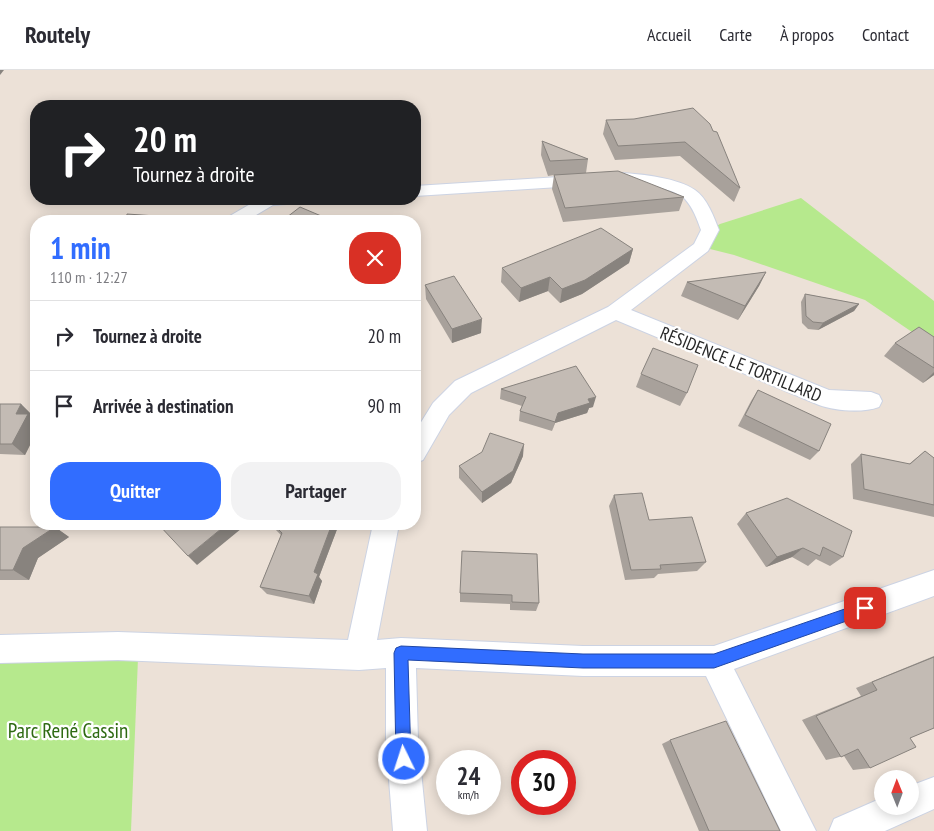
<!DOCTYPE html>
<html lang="fr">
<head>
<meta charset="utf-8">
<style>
  :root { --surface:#fff; --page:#f2f2f3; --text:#2b2b33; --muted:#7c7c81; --line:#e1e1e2; --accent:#316dff }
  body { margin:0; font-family:"PT Sans Narrow",sans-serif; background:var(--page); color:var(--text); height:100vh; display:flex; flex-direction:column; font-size:19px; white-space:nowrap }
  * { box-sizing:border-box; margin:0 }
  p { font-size:16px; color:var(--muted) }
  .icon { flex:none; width:28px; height:28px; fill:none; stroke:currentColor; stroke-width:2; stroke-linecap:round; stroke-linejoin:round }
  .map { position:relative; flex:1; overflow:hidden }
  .details { position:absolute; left:30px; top:145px; width:391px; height:315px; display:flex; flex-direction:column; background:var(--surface); border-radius:20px; box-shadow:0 2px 12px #0003 }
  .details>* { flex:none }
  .hud { position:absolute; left:30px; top:30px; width:391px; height:105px; border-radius:20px; box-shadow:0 2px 12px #0003; background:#202124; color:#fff; overflow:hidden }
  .needle { width:32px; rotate:359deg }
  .tools { position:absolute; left:874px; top:700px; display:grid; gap:10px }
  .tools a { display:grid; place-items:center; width:45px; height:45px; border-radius:50%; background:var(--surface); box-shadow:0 2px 12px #0003; font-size:25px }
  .speed { position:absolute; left:436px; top:680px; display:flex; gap:10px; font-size:25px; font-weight:700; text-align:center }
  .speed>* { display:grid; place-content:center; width:65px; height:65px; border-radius:50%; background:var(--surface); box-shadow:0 2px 12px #0003; line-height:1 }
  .speed small { font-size:12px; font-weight:400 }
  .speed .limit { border:8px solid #d22; background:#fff; color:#111 }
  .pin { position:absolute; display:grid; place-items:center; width:42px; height:42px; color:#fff; margin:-21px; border-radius:10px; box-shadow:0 2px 8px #0006 }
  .me { position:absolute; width:55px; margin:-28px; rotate:356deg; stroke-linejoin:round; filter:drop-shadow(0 0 4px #0008) }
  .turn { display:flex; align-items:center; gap:18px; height:105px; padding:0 20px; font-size:22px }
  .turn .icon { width:65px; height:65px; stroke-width:2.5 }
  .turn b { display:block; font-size:35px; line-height:42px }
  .round { display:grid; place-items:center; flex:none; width:52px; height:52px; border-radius:20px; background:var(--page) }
  .overview { display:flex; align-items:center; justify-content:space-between; height:85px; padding:0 20px }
  h1 { font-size:30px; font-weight:700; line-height:38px; color:var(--accent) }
  .cta { display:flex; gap:10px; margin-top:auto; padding:10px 20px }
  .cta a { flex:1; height:58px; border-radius:20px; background:var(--accent); color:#fff; font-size:20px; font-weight:700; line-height:58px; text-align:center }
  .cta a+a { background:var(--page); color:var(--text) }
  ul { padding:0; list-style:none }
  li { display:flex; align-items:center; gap:15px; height:70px; padding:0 20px; border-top:1px solid var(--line) }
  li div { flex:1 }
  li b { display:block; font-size:19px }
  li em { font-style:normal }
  header { display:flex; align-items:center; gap:30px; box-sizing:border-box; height:70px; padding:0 25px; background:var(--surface); border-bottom:1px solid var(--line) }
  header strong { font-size:24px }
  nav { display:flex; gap:28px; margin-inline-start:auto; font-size:18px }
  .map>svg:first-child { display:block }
  .green { fill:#b6e98d }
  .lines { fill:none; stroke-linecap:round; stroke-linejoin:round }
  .street-casing { stroke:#ccd3e3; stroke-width:2 }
  .street { fill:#fff; fill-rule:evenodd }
  .wall { fill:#a8a19b }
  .shaded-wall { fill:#88837e }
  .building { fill:#c3bbb4; stroke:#88837e }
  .route { fill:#316dff; stroke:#2047a6 }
  .labels { text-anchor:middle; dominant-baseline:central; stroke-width:4.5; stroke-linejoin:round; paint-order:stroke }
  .street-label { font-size:18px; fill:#282828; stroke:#fff }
  .near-park-label { font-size:21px; fill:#2e6a12; stroke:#fff }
</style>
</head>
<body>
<header>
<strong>Routely</strong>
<nav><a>Accueil</a><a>Carte</a><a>À propos</a><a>Contact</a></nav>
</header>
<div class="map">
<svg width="934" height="761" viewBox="0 0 934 761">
  <rect width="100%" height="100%" fill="#ece1d7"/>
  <!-- green -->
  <g class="green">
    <polygon points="801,128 934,231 934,277 865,230 734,185 702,177 710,160 720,154"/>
    <polygon points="138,588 131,761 0,761 0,592"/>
  </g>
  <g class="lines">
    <!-- street casing -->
    <g class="street-casing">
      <g id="street">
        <path d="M622 103C642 104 678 108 695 120 707 128 714 147 719 160L708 181 631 240 829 320 871 322 879 325 882 331 879 337C863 343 835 341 819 335L616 250 471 323 449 345 423 390 415 393V362L433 333 455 311 608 237 694 174 701 160C697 149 693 138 685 129 674 117 638 114 622 113L415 126V116Z"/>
        <polygon points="259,129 303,129 300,133 273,135 246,151 225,151 228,147"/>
        <polygon points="373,454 399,454 377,570 401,568 583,576 714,576 934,500 934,526 734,599 816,761 781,761 706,606 583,606 416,598 418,671 427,761 393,761 386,671 386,598 359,600 118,590 0,593 0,565 118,562 348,570"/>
        <polygon points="934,707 934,739 885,761 829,761 834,749 882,728 882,736 910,736 910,716"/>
      </g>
    </g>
    <!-- street -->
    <use href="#street" class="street"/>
  </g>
  <!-- wall -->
  <g class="wall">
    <polygon points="606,50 713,61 740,118 734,132 680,86 615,90 603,64"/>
    <polygon points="542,71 588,89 586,103 684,127 679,141 563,152 552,119 554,105 548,106 541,85"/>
    <polygon points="633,179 629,193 582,224 560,233 548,221 519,232 501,212 502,198"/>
    <polygon points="766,202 759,216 738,250 681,226 687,212"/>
    <polygon points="425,215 481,263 452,273 426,229"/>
    <polygon points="805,224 859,234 854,241 818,260 808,259 802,253 801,232"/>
    <polygon points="934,267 934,305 923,313 884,286 895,273"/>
    <polygon points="641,304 687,323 680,336 636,317"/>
    <polygon points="501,319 593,337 589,338 587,343 555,353 552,361 519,351 520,341 522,336 500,329"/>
    <polygon points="758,320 819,381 810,390 738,356 751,331"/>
    <polygon points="0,334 21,334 33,346 32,348 36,353 36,363 25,385 0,384"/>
    <polygon points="925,381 934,388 934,447 853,429 851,394 861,384 909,394"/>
    <polygon points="523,386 511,413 482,433 459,408 459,396"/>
    <polygon points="614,425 649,450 706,492 697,501 658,504 654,508 625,510 609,436"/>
    <polygon points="787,428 843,487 830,496 816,489 808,496 792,487 766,497 737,454 746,443"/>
    <polygon points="270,454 339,454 319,507 322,511 314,534 267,524 260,517 281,465"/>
    <polygon points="0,457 55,457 69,467 38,488 29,510 0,510"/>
    <polygon points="537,484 539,533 536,541 510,540 510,534 460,532 460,523"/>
    <polygon points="934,586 934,658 910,668 870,698 853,700 844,686 826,690 802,650 861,626 856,618"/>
    <polygon points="670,670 780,761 699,761 662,674"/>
  </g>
  <!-- shaded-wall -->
  <g class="shaded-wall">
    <polygon points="0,0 4,0 0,5"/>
    <polygon points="633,179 629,193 582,224 560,233 562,219"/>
    <polygon points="766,202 759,216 738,250 745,236"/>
    <polygon points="550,207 548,221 519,232 521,218"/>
    <polygon points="859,234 854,241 818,260 823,253"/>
    <polygon points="482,249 481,263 452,273 452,259"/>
    <polygon points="934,302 934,305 923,313"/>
    <polygon points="596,327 593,337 589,338 587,343 555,353 552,361 558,343 588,329"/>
    <polygon points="21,334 33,346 32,348 36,353 36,363 25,385 12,374 16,344"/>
    <polygon points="524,374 523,386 511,413 482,433 482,422"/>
    <polygon points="227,454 247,454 197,495 188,486"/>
    <polygon points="332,454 339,454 319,507 322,511 314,534 309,526 314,502"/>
    <polygon points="55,457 69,467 38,488 29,510 13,500 23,478"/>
    <polygon points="803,478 792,487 766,497 777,487"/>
  </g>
  <!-- building -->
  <g class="building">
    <polygon points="693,38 710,54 713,61 717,62 740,118 685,72 618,76 606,50 634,49"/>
    <polygon points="542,71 588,89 550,91"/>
    <polygon points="618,101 684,127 565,138 554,105"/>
    <polygon points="300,137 333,151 282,151"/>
    <polygon points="127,144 156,146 157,151 126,151"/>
    <polygon points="601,158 633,179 585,210 562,219 550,207 521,218 502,198"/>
    <polygon points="766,202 745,236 687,212"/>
    <polygon points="454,206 482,249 452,259 425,215"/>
    <polygon points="805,224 859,234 823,253 813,252 806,246"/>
    <polygon points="919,257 934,267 934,298 895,273"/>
    <polygon points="653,278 698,295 687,323 641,304"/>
    <polygon points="576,296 596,327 588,329 590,333 558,343 555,352 520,341 526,327 501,319"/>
    <polygon points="758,320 831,354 819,381 745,345"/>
    <polygon points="0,334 21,334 16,344 28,344 12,374 0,374"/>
    <polygon points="490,363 524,374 513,401 482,422 459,396 482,382"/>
    <polygon points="925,381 934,388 934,435 864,419 861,384 910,394"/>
    <polygon points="642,423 649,450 692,447 706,492 660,495 661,499 631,500 614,425"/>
    <polygon points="787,428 852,461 843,487 823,477 820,486 803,478 777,487 746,443"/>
    <polygon points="158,454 227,454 188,486"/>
    <polygon points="273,454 332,454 314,502 318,504 309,526 260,517 282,463"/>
    <polygon points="0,457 55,457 23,478 13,500 0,500"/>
    <polygon points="462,481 537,484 539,533 512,532 512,525 460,523"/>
    <polygon points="934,587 934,658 910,668 916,677 870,698 858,679 841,687 816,646 877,620 872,612"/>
    <polygon points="726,651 780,761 709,761 670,670"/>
  </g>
  <!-- route -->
  <polygon class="route" points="865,532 869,533 871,538 869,543 714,598 583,598 408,590 411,689 409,694 404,697 398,694 396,689 394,583 396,578 401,576 583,584 714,584"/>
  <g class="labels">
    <!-- street labels -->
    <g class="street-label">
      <text transform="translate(741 294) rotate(22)">RÉSIDENCE LE TORTILLARD</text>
    </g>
    <!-- near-park labels -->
    <g class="near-park-label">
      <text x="68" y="660">Parc René Cassin</text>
    </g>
  </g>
</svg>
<div class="tools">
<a><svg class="needle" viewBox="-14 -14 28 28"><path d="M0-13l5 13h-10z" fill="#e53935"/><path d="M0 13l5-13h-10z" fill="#7c7c81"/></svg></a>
</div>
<div class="speed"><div>24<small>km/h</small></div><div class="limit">30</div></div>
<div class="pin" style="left:865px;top:538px;background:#d93025"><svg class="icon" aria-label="arrive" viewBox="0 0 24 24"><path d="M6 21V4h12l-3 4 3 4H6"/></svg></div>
<svg class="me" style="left:404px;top:689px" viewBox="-20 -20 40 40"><circle r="17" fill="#316dff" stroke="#fff" stroke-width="3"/><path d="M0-11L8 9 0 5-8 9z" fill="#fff"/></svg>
<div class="hud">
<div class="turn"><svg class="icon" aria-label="right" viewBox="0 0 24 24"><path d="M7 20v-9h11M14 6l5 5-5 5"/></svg><div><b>20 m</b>Tournez à droite</div></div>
</div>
<section class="details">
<div class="overview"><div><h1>1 min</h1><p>110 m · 12:27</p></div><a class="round" style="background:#d93025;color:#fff"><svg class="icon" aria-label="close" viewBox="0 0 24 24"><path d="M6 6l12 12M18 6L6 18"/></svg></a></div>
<ul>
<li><svg class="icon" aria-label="right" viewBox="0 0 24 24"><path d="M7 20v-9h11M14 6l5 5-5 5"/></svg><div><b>Tournez à droite</b></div><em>20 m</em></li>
<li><svg class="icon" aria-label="arrive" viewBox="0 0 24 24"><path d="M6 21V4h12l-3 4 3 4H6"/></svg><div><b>Arrivée à destination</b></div><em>90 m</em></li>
</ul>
<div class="cta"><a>Quitter</a><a>Partager</a></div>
</section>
</div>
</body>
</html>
